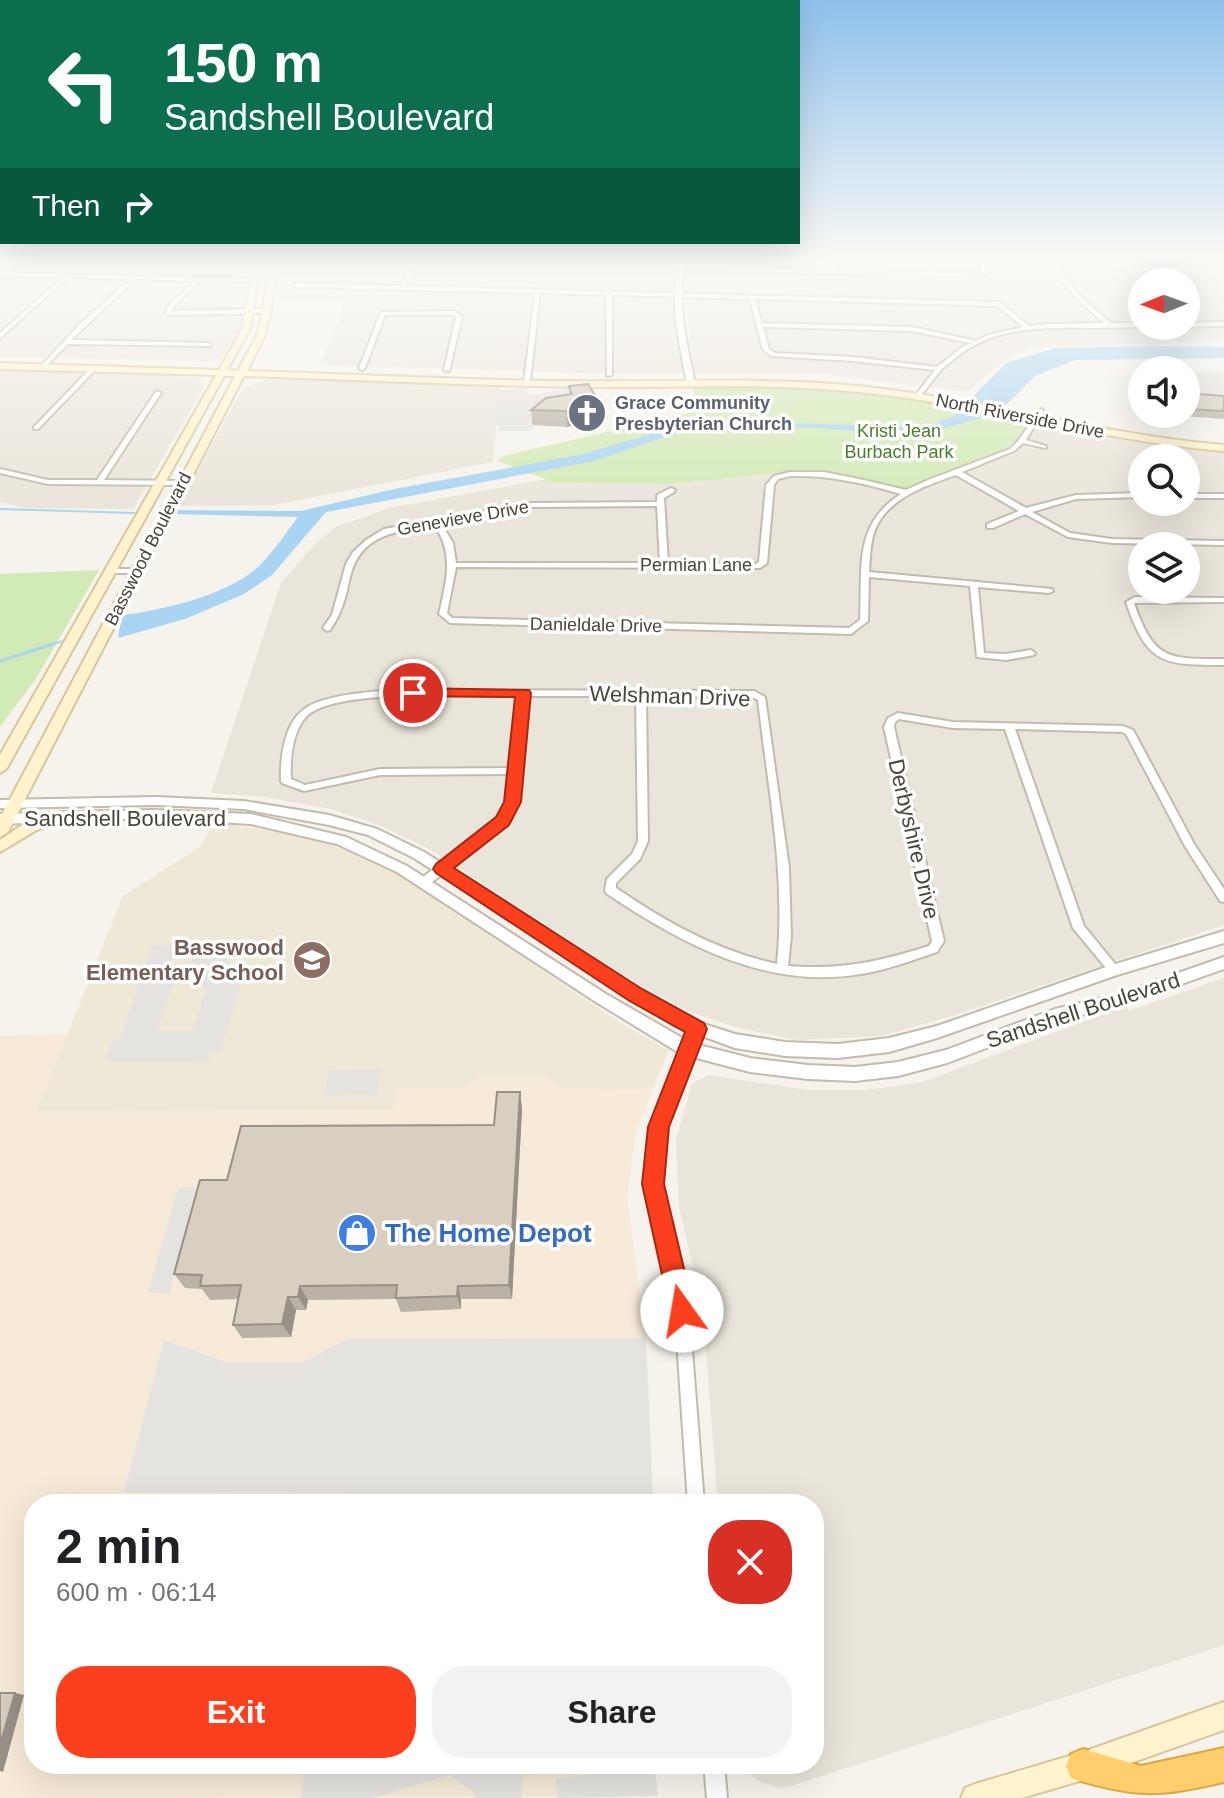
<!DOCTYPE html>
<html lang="en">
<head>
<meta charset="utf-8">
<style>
  :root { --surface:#fff; --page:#f2f2f2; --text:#202124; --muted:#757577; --accent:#fc3f1d }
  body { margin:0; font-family:Helvetica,sans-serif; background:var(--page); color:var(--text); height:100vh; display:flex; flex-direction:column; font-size:30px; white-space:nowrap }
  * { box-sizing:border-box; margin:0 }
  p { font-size:26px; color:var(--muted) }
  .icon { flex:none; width:44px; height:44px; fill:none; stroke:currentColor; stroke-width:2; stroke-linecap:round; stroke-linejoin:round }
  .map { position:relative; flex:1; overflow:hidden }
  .sheet { position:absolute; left:24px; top:1494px; width:800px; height:280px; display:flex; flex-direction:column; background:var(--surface); border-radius:32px; box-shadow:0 8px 32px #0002 }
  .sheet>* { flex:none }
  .hud { position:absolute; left:0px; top:0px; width:800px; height:244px; box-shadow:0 8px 32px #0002; background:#0b6e4f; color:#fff; overflow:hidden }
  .needle { width:52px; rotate:269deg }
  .controls { position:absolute; left:1128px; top:268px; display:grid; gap:16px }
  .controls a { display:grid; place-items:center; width:72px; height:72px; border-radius:50%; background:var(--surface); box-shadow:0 8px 32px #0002; font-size:40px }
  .pin { position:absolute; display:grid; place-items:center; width:68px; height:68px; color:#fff; margin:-34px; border:4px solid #fff; border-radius:50%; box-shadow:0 2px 8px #0007 }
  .me { position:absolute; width:88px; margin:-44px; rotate:347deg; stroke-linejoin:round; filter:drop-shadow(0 0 6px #0008) }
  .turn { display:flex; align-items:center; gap:28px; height:168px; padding:0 32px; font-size:36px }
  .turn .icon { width:104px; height:104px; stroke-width:2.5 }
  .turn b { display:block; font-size:56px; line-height:68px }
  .then { display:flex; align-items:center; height:76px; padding:0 32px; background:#0003; gap:16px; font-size:30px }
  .round { display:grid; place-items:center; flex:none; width:84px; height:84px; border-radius:32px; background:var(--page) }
  .headline { display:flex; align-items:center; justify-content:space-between; height:136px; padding:0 32px }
  h1 { font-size:48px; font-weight:700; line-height:60px }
  .action { display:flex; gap:16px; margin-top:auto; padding:16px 32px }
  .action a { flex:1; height:92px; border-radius:32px; background:var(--accent); color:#fff; font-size:32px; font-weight:700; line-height:92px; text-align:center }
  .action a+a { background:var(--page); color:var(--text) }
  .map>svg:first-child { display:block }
  .residential { fill:#eae5da; fill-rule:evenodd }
  .commercial { fill:#f7ead8 }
  .education { fill:#efe8d6 }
  .green { fill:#d2eab5 }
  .parking { fill:#e5e3e0 }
  .water { fill:#a9d4f2 }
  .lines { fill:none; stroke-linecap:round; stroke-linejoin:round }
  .stream-far1 { stroke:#a9d4f2; stroke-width:2 }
  .stream { stroke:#a9d4f2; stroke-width:3 }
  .minor-casing { stroke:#c2bbae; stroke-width:4 }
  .tertiary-casing { stroke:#c2bbae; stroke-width:4 }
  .secondary-casing { stroke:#d6c79b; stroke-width:4 }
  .motorway-casing { stroke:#e0a43c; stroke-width:4 }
  .minor { fill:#fff; fill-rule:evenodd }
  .tertiary { fill:#fff; fill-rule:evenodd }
  .secondary { fill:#fff3cd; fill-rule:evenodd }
  .motorway { fill:#ffcf6e; fill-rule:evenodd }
  .wall { fill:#bab2a6 }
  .shaded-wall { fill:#979187 }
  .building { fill:#d8cfc1; stroke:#979187; stroke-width:2 }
  .route { fill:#fc3f1d; stroke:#a42913; stroke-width:2 }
  .labels { text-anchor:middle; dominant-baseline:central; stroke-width:7; stroke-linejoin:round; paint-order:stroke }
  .far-worship-label { font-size:18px; font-weight:bold; fill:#5b616d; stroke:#fff; text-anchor:start }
  .far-street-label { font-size:18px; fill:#4b4439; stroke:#fff }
  .far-park-label { font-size:18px; fill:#4a7f2a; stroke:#fff }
  .street-label { font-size:22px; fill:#4b4439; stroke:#fff }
  .education-label { font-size:22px; font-weight:bold; fill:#785e54; stroke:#fff; text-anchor:end }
  .near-shop-label { font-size:26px; font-weight:bold; fill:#366cbe; stroke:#fff; text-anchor:start }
</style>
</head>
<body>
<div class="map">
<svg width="1224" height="1798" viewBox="0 0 1224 1798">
  <rect width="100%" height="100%" fill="#f6f3ec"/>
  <!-- residential -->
  <g class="residential">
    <polygon points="0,259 254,259 242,323 221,360 214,361 0,357"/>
    <polygon points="279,259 679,259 675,266 683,373 583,373 320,365 344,306 343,298 276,301"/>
    <path d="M693 259H1224V341L1035 348 1010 356 967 392 816 373H695L683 287ZM1142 282H1186V326H1142Z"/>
    <polygon points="0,370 125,372 199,378 204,387 133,509 26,508 0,502"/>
    <polygon points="273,378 501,384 493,462 273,505 178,506 243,388"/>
    <path d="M1028 422 1129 440 1224 452V925L955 1015 881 1036 796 1040 739 1028 690 1012 632 980 431 850 379 825 331 809 265 797 211 793 281 583 318 541 336 527 389 508 546 479 547 483 669 484 796 472 846 476 903 489 1017 439ZM1142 458H1186V502H1142ZM1142 546H1186V590H1142Z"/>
    <polygon points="1224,978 1224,1645 782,1789 761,1782 749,1774 745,1764 814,1764 814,1504 718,1504 703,1313 679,1206 676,1140 692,1084 708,1075 808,1090 866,1090 923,1082 1125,1006 1129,1011"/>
  </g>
  <!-- commercial -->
  <polygon class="commercial" points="68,1034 38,1111 393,1108 396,1089 464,1088 479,1076 546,1076 641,1089 654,1085 636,1132 627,1197 646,1338 653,1504 34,1504 34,1764 676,1764 676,1769 655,1770 658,1796 0,1798 0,1036"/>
  <!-- education -->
  <polygon class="education" points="221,823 304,836 370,858 396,872 622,1024 669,1050 654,1085 641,1089 560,1088 546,1076 479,1076 464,1088 396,1089 393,1109 37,1111 123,896 200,847 211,827"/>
  <!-- green -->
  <g class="green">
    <path d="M693 386C788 385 881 391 975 409 991 412 1016 413 1028 422L1018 439 992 457 903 489 846 476 796 472 669 484 546 483V479L497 461 504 456 697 411Z"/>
    <polygon points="99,570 37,677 0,727 0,574"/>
  </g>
  <!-- parking -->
  <g class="parking">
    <polygon points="1186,371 1224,373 1224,400 1186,395"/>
    <polygon points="573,387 566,406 531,411 530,425 535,425 530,431 498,431 499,426 494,425 499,390 527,388 527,394 539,394"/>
    <polygon points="177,944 166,977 175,978 157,1031 193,1031 205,992 199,979 185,972 200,948 214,951 227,959 239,978 239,991 220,1052 211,1051 208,1062 105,1061 113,1040 119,1040 153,945"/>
    <polygon points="381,1069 376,1095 324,1096 329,1070"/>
    <polygon points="197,1187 169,1294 148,1292 178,1188"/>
    <polygon points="646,1338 653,1504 345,1504 346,1493 124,1492 164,1340 226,1362 302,1363 348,1339"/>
    <polygon points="306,1764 530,1764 521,1783 522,1798 476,1798 471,1790 449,1775 373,1798 301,1798"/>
    <polygon points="655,1764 676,1764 676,1769 655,1770 658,1796 557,1798 556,1779"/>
  </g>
  <!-- water -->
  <path class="water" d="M1142 346 1224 347V358L1076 360 1035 376 1000 411 991 415 935 431 898 434 817 428 744 426 677 433 594 461 326 512 272 575 244 594 185 619 118 638 122 615C163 610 229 595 260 565 274 551 286 533 298 517L171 514 173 510 301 511 394 489 584 454 667 429 705 421 923 427 954 416 1006 363 1054 348Z"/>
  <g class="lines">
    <!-- stream-far1 -->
    <g class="stream-far1">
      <polyline points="0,509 134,513"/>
      <polyline points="47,646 63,641"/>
    </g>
    <!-- stream -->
    <polyline class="stream" points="0,661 53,644"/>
    <!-- minor casing -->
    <g class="minor-casing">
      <g id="minor">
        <polygon points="20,259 26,259 7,273 254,279 256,282 200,281 172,308 172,311 267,309 270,311 267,313 169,315 166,313 167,307 194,281 136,279 71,340 209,343 211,344 211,346 68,344 44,368 41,366 42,365 79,325 131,279 68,277 0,338 0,333 63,277 0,277 0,272"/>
        <path d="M415 259H420L405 286 999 302 1029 326 1047 324 1104 323C1082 304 1061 287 1050 259H1055C1067 287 1089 304 1111 323H1142V326H1144C1085 333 1021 316 966 350 958 355 949 363 942 369 933 378 927 390 918 398L915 396 935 370 853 361 772 356 763 350 750 299 612 295V375L607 376 606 295 540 293 530 382 527 384 524 382 535 293 296 287 293 285 296 283 401 286ZM755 299 998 306 1023 327 988 335 976 341 912 327 762 323ZM763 327 912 331 971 343 961 348 937 367 853 357 775 353 769 349Z"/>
        <polygon points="420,259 588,262 615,259 588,266 423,261"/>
        <polygon points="832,259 838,259 838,270 974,273 981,273 981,259 986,259 987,274 974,277 680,270 677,268 680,266 832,270"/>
        <path d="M1129 259 1155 266 1181 261 1224 262V266C1198 264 1167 258 1147 277V282L1142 283 1141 277 1151 268 1127 262Z"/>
        <polygon points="455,311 462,317 449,371 444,370 456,317 454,315 385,315 365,368 362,370 359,368 381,312"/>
        <polygon points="1224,322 1224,326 1186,327 1184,326 1186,326 1186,323"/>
        <polygon points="92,367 97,368 38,429 34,429 34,427"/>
        <polygon points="158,391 161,393 104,480 182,481 185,481 185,485 48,484 0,473 0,469 48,480 97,480 155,393"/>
        <path d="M1041 409 1044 411 1026 440 1046 446V448L1023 443 1014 451 962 472 1026 508 1076 495 1142 493V497L1076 499 1032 512 1070 533 1112 539 1224 541V545L1112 543 1068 537 1025 514 993 528H987V524L1019 511 956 475C925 486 885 499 874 533 870 545 870 559 869 572L1052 589 1053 591 1049 593 978 587 984 653 1006 654 1031 650 1035 653 1034 655 1006 660 977 657 970 586 869 577 868 621 851 634 450 623 439 614C446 583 455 553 434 525 397 531 360 534 350 577 345 599 343 611 330 630L327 631 323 628 332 615 346 564 353 552 366 540 384 529 531 503 657 502V495L671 488 675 490 674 492 664 498 668 563 756 564 759 562 766 485 774 476 790 472H824L859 479 906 490 928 480 1010 449 1019 440 1039 410ZM790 476C828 475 865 483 901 494 852 525 863 570 860 620L849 628 452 618 447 613 456 567 760 568 767 563 774 485 778 479ZM657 506 660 563H456L453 543 441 523 531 507Z"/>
        <rect x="1186" y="494" width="38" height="4"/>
        <polygon points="109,569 135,569 139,571 135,573 109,573"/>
        <path d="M1135 597 1224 598V602L1134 603C1154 660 1167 659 1224 659V665C1162 665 1147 664 1126 602Z"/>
        <path d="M402 690 754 691 765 697 789 868 791 936 788 966C842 970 878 962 929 946L932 941 884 727 888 718 898 713 953 722 1123 726 1133 730 1194 844 1224 889V902L1220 901 1185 846 1126 734 1122 732 1015 729 1084 926 1120 970 1118 973H1110L1073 928 1005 729 953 728 899 719 895 722 894 727 944 941 937 952C912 960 887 970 861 974 766 990 682 944 606 893L605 890 607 879 632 854 638 841 636 696H527L520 769 522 771 520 773 517 802 507 824 427 886H419L418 883 419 880 499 819 507 802 510 774 380 775 304 791 282 783 281 781C280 759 284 725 303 710 323 694 376 691 402 690ZM427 695 518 696 511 768 380 769 305 785 291 779C290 760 292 734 305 718 323 696 399 696 427 695ZM646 696 752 697 758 700C768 788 786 875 777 964 717 951 666 922 616 888V883L640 859 648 841Z"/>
        <polygon points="697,1024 701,1025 703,1029 665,1127 660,1184 689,1311 704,1504 688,1504 675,1311 646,1184 651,1127 691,1029 693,1025"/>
        <polygon points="704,1764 724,1764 727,1798 707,1798"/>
      </g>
    </g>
    <!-- tertiary casing -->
    <g class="tertiary-casing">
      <g id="tertiary">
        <path d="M681 259H687C674 299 688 344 695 384L691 386 687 384C680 344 667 299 681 259Z"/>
        <polygon points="156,797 244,801 329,815 377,829 424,852 685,1018 735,1034 785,1042 838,1044 889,1038 937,1026 1109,966 1224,931 1224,943 1117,975 937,1038 889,1052 838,1058 785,1056 735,1048 675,1026 414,858 368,835 329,825 244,809 156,805 0,808 0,800"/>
        <polygon points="153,810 251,814 346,837 407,866 606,994 691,1043 750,1058 808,1065 855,1067 898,1062 946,1050 1055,1009 1118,994 1224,957 1224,969 1119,1006 1057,1021 947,1063 898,1076 855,1081 808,1079 750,1072 681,1054 596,1002 397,872 337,844 251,824 153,818 0,824 0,814"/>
      </g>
    </g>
    <!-- secondary casing -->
    <g class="secondary-casing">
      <g id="secondary">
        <path d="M254 259H262L250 329 227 370 238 371 256 337 263 311 269 259H277L271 311 264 337 247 371C358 374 469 381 580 381 665 382 750 378 835 384 966 394 1093 434 1224 445V451C1093 440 967 400 836 390 750 383 663 388 576 387 465 385 355 380 244 376L8 832 0 837V818L235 376H224L7 768 0 773V755L216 375 0 369V363L219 370 242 329Z"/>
        <polygon points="52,813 59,818 57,822 35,831 0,852 0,840 25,823"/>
        <polygon points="1224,1702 1224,1730 1083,1780 1022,1798 961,1798 965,1788 975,1784 1083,1752"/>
      </g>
    </g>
    <!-- motorway casing -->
    <g class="motorway-casing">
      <path id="motorway" d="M1224 1748V1782C1158 1797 1137 1798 1071 1778L1066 1766 1071 1754 1083 1749 1141 1766Z"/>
    </g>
    <!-- minor -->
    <use href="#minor" class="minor"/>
    <!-- tertiary -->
    <use href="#tertiary" class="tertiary"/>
    <!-- secondary -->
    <use href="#secondary" class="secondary"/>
    <!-- motorway -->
    <use href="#motorway" class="motorway"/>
  </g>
  <!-- wall -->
  <g class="wall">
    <polygon points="569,386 602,421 578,424 567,427 532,425 531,410 569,394"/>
    <polygon points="1186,391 1187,393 1224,396 1224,419 1182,416 1177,414 1186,414"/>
    <polygon points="520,1092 522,1109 512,1299 461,1299 461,1309 401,1312 396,1299 308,1300 306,1310 296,1310 291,1337 242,1338 233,1325 238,1299 210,1300 202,1289 185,1288 174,1274 227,1180 494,1125"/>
  </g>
  <!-- shaded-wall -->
  <g class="shaded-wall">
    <polygon points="601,405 602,421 578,424 567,427 566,411 577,408"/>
    <polygon points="520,1092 522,1109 512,1299 509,1285"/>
    <polygon points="300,1286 308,1300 306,1310 298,1297"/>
    <polygon points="458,1286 461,1299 461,1309 457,1296"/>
    <polygon points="288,1297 296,1310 291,1337 282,1324"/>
    <polygon points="15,1693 24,1695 3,1772 0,1771 0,1745"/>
  </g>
  <!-- building -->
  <g class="building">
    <polygon points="588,384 601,405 577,408 566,411 531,410 546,398 572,394 569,386"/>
    <polygon points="1186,391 1187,393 1224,396 1224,411 1186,409"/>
    <polygon points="497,1092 520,1092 509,1285 458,1286 457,1296 396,1298 397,1285 300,1286 298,1297 288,1297 282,1324 233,1325 241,1285 200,1286 202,1275 174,1274 200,1180 227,1180 241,1126 494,1125"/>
    <polygon points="0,1693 15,1693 0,1745"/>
  </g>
  <!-- sky -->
  <linearGradient id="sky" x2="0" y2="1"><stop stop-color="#8fc1ec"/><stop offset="0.51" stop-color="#fbfaf6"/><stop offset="1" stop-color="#fbfaf6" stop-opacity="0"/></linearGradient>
  <rect width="1224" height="511" fill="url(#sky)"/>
  <!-- route -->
  <polygon class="route" points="413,688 529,690 531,693 521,802 509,825 454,868 642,989 704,1023 707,1029 669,1127 664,1184 694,1311 691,1320 682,1323 673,1320 670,1311 642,1184 648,1127 685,1032 628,1000 436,873 433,869 436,864 496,817 504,802 515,697 407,696 407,689"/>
  <!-- icons -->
  <defs>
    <g id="church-disc" transform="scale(2)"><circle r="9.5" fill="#6b7280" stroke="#fff"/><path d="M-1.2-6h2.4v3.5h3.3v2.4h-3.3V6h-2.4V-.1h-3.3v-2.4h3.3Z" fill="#fff"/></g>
    <g id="school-disc" transform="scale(2)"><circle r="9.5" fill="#8d6e63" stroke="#fff"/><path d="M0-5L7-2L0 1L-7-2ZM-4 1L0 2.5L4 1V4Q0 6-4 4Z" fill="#fff"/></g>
    <g id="shop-disc" transform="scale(2)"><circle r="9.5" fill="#3f7fe0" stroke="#fff"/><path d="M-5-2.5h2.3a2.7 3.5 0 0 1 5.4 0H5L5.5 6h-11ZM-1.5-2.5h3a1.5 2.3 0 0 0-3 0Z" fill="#fff"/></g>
  </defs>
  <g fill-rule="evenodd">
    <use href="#church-disc" x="587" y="413"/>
    <use href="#school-disc" x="312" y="960"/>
    <use href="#shop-disc" x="357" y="1233"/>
  </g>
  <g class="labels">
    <!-- far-worship labels -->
    <g class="far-worship-label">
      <text x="615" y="403">Grace Community<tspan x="615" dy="21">Presbyterian Church</tspan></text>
    </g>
    <!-- far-street labels -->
    <g class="far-street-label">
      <text transform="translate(1020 416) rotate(11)">North Riverside Drive</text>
      <text transform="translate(463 518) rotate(-10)">Genevieve Drive</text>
      <text transform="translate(148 549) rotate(-63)">Basswood Boulevard</text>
      <text x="696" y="565">Permian Lane</text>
      <text transform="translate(596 625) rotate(1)">Danieldale Drive</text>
    </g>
    <!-- far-park labels -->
    <g class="far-park-label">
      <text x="899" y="431">Kristi Jean<tspan x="899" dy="21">Burbach Park</tspan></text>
    </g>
    <!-- street labels -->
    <g class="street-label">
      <text transform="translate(670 696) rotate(2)">Welshman Drive</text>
      <text x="125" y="818">Sandshell Boulevard</text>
      <text transform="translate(914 839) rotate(77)">Derbyshire Drive</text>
      <text transform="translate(1083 1010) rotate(-18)">Sandshell Boulevard</text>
    </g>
    <!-- education labels -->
    <g class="education-label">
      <text x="284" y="947">Basswood<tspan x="284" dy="25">Elementary School</tspan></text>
    </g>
    <!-- near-shop labels -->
    <g class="near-shop-label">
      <text x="385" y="1233">The Home Depot</text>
    </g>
  </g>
</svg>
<div class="controls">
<a><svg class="needle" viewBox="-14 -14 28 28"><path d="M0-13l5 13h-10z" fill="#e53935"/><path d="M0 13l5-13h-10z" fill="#757577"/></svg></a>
<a><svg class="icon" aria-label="sound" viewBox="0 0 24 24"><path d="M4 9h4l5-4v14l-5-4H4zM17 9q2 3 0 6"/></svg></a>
<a><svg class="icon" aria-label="search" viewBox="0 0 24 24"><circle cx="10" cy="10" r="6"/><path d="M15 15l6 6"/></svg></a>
<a><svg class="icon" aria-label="layers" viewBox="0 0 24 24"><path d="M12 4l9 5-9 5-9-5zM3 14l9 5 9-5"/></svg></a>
</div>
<div class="pin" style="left:413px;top:693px;background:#d93025"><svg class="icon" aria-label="arrive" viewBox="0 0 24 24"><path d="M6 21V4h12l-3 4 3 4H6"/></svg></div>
<svg class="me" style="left:682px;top:1311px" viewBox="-20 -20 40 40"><circle r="19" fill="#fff"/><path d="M0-13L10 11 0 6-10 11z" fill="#fc3f1d"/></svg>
<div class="hud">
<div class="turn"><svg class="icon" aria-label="left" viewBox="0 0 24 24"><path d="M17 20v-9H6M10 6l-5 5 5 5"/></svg><div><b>150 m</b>Sandshell Boulevard</div></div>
<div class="then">Then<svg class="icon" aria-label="right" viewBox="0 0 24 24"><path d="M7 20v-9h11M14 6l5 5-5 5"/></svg></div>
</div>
<section class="sheet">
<div class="headline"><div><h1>2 min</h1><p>600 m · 06:14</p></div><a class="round" style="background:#d93025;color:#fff"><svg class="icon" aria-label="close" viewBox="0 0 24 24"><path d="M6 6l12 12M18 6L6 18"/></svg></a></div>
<div class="action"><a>Exit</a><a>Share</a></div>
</section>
</div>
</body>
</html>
